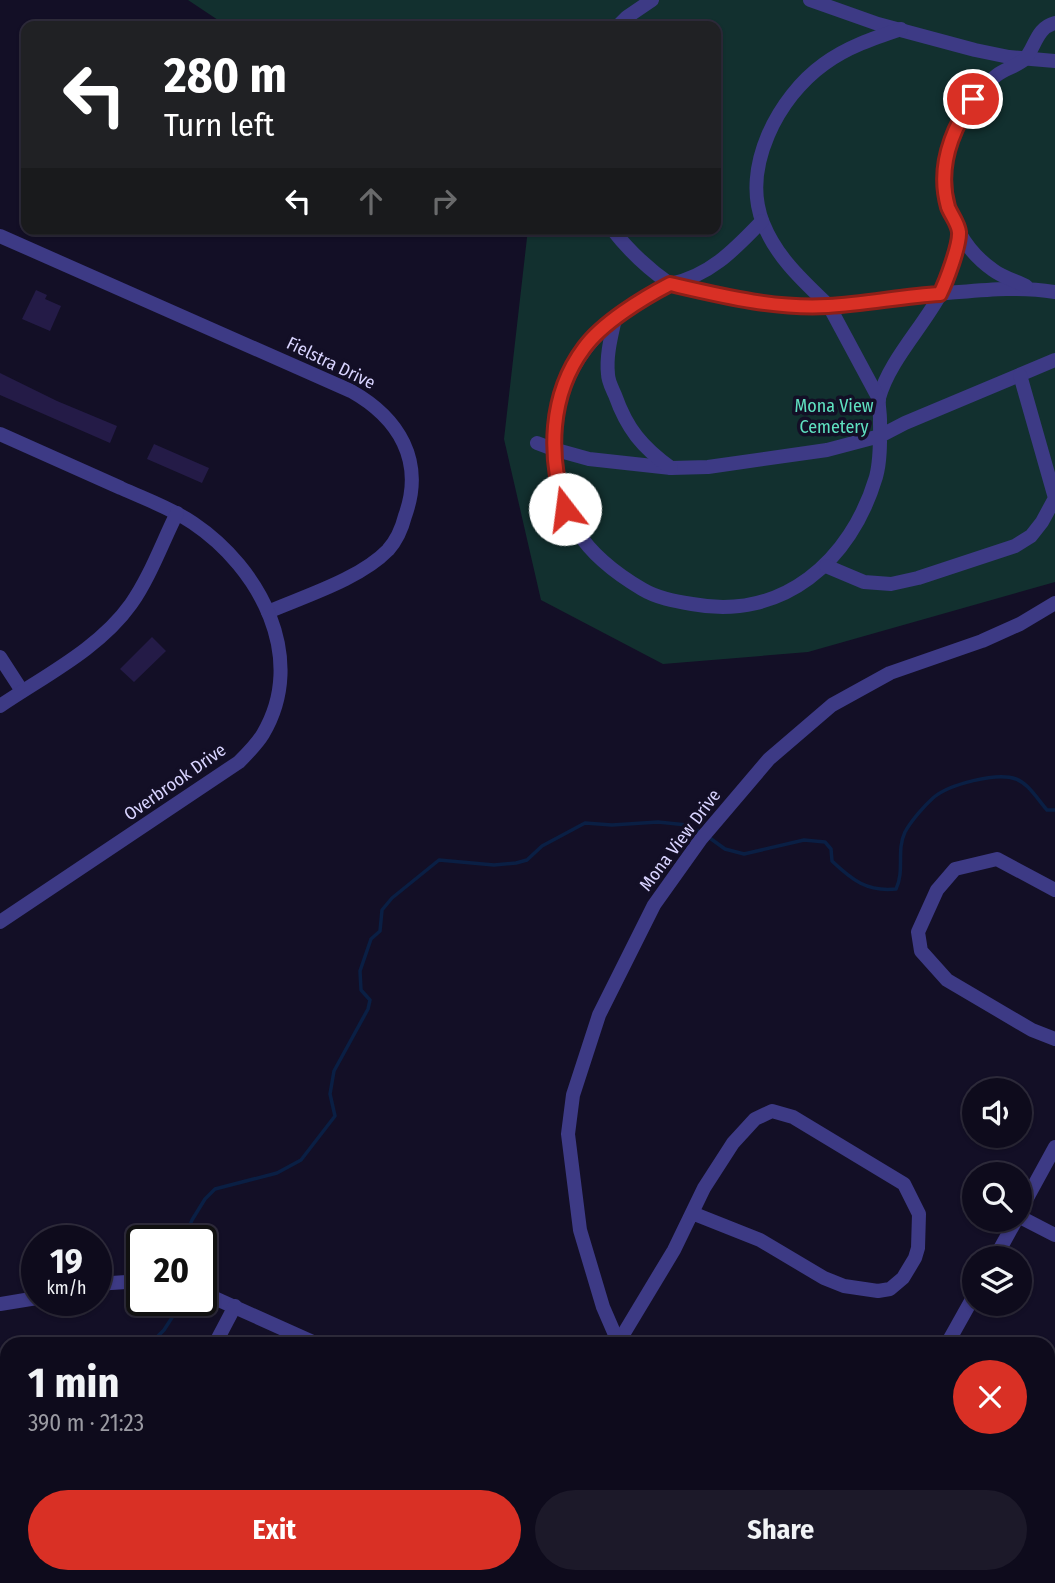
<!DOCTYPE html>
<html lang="en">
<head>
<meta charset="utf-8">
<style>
  :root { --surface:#0e0b1c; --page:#1c1929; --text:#f1f3f6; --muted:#9b9ba3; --line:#2e2b3b; --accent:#d93025 }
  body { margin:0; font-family:"Fira Sans Condensed",sans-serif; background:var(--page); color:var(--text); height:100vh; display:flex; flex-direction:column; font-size:26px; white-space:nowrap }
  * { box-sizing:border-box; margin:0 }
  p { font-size:23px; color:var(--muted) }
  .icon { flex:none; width:38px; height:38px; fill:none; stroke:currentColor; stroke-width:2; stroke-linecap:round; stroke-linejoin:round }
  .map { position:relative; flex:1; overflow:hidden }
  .side { position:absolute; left:0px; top:1337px; width:1055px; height:247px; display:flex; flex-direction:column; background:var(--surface); border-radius:21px 21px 0 0; box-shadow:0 2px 5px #0004,0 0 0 2px var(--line) }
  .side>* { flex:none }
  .banner { position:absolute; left:21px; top:21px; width:700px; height:214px; border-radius:14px; box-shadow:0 2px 5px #0004,0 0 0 2px var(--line); background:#202124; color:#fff; overflow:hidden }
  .fabs { position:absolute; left:962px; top:1078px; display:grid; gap:14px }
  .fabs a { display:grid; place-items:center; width:70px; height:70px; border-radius:50%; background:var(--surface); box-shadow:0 2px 5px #0004,0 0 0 2px var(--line); font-size:35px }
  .speed { position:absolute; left:21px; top:1225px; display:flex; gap:14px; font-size:35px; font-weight:700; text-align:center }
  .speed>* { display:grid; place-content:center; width:91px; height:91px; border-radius:50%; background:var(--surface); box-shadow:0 2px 5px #0004,0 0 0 2px var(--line); line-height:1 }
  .speed small { font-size:18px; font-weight:400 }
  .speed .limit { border:4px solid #111; border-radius:10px; background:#fff; color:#111 }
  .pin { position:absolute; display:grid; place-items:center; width:60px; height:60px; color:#fff; margin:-30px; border:4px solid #fff; border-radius:50%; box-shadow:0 2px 7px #0007 }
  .me { position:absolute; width:77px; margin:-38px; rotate:345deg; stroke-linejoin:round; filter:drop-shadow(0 0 5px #0008) }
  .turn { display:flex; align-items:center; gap:24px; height:147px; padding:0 28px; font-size:32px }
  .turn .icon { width:91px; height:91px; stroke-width:2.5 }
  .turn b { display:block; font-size:49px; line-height:60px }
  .lanes { display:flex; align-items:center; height:66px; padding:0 28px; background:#0003; justify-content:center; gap:35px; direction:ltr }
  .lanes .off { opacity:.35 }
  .round { display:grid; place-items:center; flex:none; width:74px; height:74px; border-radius:37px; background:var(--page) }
  .head { display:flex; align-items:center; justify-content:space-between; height:119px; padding:0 28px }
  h1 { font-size:42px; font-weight:700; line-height:52px }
  .button { display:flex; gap:14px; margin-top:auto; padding:14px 28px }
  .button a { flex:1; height:80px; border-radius:42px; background:var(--accent); color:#fff; font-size:28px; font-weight:700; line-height:80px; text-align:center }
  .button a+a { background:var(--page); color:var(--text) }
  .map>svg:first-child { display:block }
  .green { fill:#12302f }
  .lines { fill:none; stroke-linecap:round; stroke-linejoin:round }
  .stream { stroke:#0a1f44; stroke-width:3.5 }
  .building { fill:#241b47 }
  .minor { stroke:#3d3a85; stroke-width:14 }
  .route-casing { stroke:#8d1f18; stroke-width:18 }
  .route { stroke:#d93025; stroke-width:12 }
  .labels { text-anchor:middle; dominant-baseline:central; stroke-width:7; stroke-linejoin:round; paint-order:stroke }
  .street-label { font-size:18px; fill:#d9d4ff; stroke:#130f26 }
  .park-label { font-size:18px; fill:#5fe0c0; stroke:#130f26 }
</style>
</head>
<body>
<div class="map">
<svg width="1055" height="1583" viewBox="0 0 1055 1583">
  <rect width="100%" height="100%" fill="#130f26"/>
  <!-- green -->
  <polygon class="green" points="188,0 1055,0 1055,582 808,652 663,664 541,600 504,439 528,229 716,229 716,26 227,26"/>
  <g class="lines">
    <!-- stream -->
    <g class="stream">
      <path d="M707 836 725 849 744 854 804 840 825 842 831 849 832 861C852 880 867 892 896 889 905 870 896 851 905 832 911 821 924 806 933 798 949 784 997 772 1016 779 1029 784 1038 800 1047 810H1055"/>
      <polyline points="184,1241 192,1220 205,1199 215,1189 277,1173 301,1160 335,1116 330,1094 334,1071 368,1009 370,1000 361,990 360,971 371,939 380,931 382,910 392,898 439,860 494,865 516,863 527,860 542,846 585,823 612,825 658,822 687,825 700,832"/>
      <polyline points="150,1344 164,1330 173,1316"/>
      <polyline points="0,1480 7,1472"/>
    </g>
  </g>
  <!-- building -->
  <g class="building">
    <polygon points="36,290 47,295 45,299 61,306 50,331 22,319"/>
    <polygon points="0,373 57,401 117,426 110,443 0,395"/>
    <polygon points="154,444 209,468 202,483 147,459"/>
    <polygon points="152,637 166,651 134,682 120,669"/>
  </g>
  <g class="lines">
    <!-- minor -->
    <g class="minor">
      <polyline points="810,0 878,24 975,50 1009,57 1055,61"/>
      <polyline points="618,26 627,17 652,0"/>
      <path d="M901 29C874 38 847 47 824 64 778 97 741 168 763 223 777 258 803 281 829 306 868 301 908 297 947 293 984 290 1018 286 1055 292"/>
      <path d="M612 229C629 251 647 268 670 284 710 276 735 249 762 221"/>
      <path d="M959 232C954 253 950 274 941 293 923 327 889 361 879 398 878 404 880 412 880 419 880 437 881 459 876 477 851 561 783 621 692 604 674 601 657 598 642 589 581 553 560 518 553 449L589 459 671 468 708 467 827 450 880 436 905 423 1055 360"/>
      <path d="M0 236 351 391C399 418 425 461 405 516 402 528 396 541 388 550 360 579 305 596 268 612"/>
      <path d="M1026 286C1016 281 1002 277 993 270 936 230 930 149 974 98 981 91 989 81 997 75 1005 69 1017 66 1025 59 1036 46 1036 28 1055 23"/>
      <path d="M615 319C611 337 606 356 608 374 608 381 612 388 615 395 627 429 642 447 671 468"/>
      <path d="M0 434C41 452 81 470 121 488 145 499 171 508 193 523 260 568 308 658 263 734 257 744 248 753 239 762L0 922"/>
      <path d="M537 443 553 449C557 362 598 323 670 284L766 304 829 306 879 399"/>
      <polyline points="826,566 864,582 891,584 918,578 1015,546 1031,536 1042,522 1055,498 1020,375"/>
      <polyline points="0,657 22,691"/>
      <path d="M0 706C44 676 99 649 131 604 150 577 162 543 177 513"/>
      <polyline points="1055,890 997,859 955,869 937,890 918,932 921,951 947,980 1032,1030 1055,1039"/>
      <polyline points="1020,1211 1055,1147"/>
      <polyline points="1020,1217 1055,1235"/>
      <polyline points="995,1258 1016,1220"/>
      <polyline points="96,1284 142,1281"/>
      <polyline points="201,1292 317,1344"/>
      <polyline points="0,1304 37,1298"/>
      <polyline points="618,1343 674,1250 704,1188 733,1143 755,1119 772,1111 793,1117 904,1184 919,1214 918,1248 915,1258 903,1278 890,1289 878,1291 844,1286 824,1278 760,1240 692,1213"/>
      <polyline points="215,1344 235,1306"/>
      <polyline points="619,1344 603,1307 580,1230 568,1134 573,1095 599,1015 654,905 701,839 769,759 832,705 890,673 982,641 1020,624 1055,603"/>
      <polyline points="947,1344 975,1294"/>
      <polyline points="1048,1371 1055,1359"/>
      <polyline points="1048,1456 1055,1454"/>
      <polyline points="547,1577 561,1583"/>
      <polyline points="845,1577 859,1583"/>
      <polyline points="95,1583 98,1577"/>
      <polyline points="360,1583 379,1577"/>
      <polyline points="680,1583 699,1577"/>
      <polyline points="759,1583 763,1577"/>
    </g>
  </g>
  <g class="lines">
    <!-- route casing -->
    <g class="route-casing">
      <path id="route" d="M565 509C548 456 549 395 584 348 602 323 643 298 670 284 722 296 774 309 828 306 866 304 903 296 940 294 946 282 960 245 959 232 958 223 951 215 948 207 937 168 951 131 973 99"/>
    </g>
    <!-- route -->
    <use href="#route" class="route"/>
  </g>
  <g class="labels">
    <!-- street labels -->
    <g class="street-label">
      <text transform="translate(331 363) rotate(26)">Fielstra Drive</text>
      <text transform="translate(175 782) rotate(-35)">Overbrook Drive</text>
      <text transform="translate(680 840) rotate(-53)">Mona View Drive</text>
    </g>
    <!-- park labels -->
    <g class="park-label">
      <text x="834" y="406">Mona View<tspan x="834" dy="21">Cemetery</tspan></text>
    </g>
  </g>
</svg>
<div class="fabs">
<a><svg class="icon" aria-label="sound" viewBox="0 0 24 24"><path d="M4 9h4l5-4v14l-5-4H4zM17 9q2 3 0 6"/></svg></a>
<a><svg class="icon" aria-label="search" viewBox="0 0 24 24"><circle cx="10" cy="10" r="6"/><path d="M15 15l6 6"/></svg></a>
<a><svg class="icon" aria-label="layers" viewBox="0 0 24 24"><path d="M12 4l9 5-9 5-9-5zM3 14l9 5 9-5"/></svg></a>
</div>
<div class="speed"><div>19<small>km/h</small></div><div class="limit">20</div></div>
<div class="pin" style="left:973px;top:99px;background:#d93025"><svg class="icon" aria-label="arrive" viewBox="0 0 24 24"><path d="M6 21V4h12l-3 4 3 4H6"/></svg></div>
<svg class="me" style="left:565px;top:509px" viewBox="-20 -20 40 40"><circle r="19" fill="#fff"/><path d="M0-13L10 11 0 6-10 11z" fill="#d93025"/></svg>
<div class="banner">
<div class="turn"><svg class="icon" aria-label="left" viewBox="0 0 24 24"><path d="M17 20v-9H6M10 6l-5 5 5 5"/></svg><div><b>280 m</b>Turn left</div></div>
<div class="lanes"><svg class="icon" aria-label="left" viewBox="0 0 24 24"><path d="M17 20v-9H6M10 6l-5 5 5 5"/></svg><svg class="icon off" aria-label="ahead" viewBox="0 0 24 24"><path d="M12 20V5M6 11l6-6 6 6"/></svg><svg class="icon off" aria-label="right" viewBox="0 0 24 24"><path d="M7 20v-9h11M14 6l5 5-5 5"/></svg></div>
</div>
<section class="side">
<div class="head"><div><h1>1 min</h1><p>390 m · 21:23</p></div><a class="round" style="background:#d93025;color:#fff"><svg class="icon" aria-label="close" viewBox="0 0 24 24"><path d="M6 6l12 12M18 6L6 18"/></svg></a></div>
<div class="button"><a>Exit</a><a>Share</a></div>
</section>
</div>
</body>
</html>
